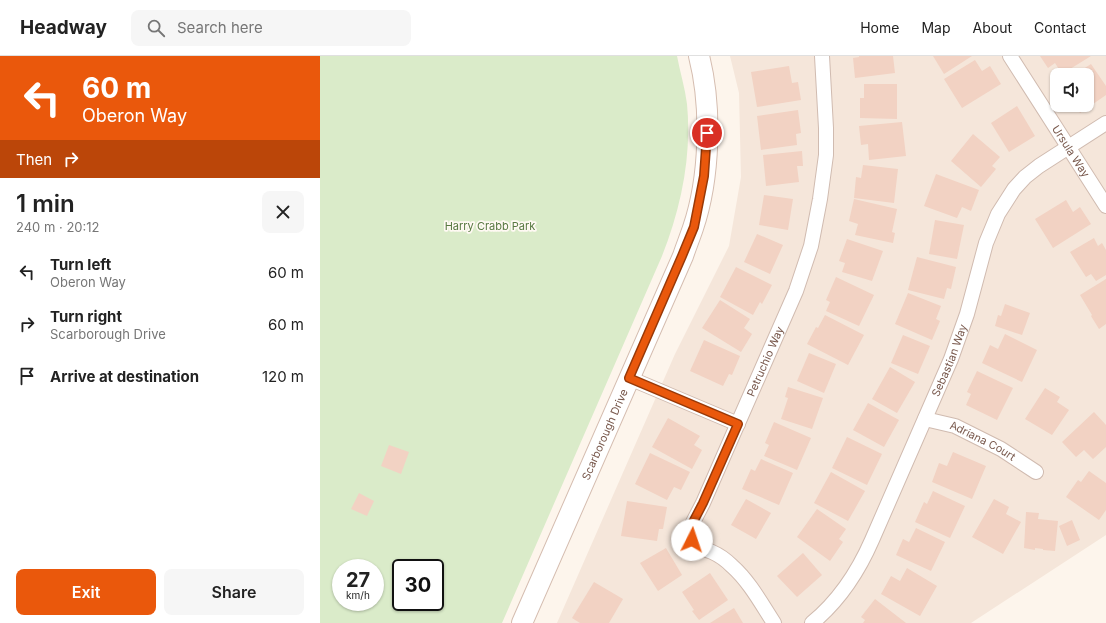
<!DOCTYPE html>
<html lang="en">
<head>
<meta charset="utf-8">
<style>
  :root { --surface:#fff; --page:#f6f6f6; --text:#222; --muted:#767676; --line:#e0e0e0; --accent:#ea580c }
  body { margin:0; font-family:Inter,sans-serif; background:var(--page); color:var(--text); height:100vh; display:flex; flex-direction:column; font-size:15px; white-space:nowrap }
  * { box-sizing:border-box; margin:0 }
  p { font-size:13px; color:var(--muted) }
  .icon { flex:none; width:22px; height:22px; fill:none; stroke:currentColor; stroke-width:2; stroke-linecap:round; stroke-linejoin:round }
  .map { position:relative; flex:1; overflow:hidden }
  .sheet { display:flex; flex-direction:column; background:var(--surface); width:320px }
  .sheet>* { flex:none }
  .hud { background:#ea580c; color:#fff; overflow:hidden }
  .controls { position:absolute; left:730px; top:12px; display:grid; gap:8px }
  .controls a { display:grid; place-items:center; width:44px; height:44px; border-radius:8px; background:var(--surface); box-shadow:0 1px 3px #0004; font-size:20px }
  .speed { position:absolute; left:12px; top:503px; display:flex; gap:8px; font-size:20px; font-weight:700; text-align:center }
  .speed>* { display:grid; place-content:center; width:52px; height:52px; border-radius:50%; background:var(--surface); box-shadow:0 1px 3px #0004; line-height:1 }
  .speed small { font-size:10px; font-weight:400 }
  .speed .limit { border:2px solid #111; border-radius:6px; background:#fff; color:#111 }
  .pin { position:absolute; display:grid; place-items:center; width:34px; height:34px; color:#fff; margin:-17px; border:2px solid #fff; border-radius:50%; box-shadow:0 1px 4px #0007 }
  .me { position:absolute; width:44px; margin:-22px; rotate:4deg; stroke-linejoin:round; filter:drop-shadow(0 0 3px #0008) }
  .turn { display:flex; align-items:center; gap:14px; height:84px; padding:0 16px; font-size:18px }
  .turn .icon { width:52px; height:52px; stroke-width:2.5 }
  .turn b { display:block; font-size:28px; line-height:34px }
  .then { display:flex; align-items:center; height:38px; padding:0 16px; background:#0003; gap:8px; font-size:15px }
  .round { display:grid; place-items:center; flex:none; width:42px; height:42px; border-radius:8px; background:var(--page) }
  .head { display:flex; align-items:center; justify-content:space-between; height:68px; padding:0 16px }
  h1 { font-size:24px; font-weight:600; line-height:30px }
  .primary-button { display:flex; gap:8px; margin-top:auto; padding:8px 16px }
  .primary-button a { flex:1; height:46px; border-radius:8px; background:var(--accent); color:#fff; font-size:16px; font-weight:600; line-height:46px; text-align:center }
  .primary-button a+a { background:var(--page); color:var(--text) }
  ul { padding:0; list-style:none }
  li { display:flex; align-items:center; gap:12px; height:52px; padding:0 16px }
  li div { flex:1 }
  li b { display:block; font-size:15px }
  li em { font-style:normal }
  header { display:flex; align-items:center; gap:24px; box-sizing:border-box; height:56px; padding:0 20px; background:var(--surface); border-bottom:1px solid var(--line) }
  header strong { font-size:19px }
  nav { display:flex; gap:22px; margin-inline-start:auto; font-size:14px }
  .search { width:280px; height:36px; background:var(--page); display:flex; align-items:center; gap:10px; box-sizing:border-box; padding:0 14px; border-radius:8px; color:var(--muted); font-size:15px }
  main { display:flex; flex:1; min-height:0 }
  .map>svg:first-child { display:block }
  .residential { fill:#f5e6da; fill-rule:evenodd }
  .green { fill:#daebc9; fill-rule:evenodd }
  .building { fill:#f2d2c3 }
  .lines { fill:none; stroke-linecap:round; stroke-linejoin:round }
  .street-casing { stroke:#d0bbb0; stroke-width:16 }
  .secondary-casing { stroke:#d5bdb0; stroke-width:22 }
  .street { stroke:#fff; stroke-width:14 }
  .secondary { stroke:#fff; stroke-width:20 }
  .route-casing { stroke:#983908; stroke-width:10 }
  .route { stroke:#ea580c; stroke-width:7 }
  .labels { text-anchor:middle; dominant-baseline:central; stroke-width:3.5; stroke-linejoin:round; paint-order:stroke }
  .street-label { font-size:11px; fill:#79594d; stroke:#fff9f3 }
  .park-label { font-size:11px; fill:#587942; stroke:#fff9f3 }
</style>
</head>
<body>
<header>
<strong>Headway</strong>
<div class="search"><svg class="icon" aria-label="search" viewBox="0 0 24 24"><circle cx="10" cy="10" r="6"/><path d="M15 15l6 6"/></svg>Search here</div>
<nav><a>Home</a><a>Map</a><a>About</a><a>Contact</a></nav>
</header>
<main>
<section class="sheet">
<div class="hud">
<div class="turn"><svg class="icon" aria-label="left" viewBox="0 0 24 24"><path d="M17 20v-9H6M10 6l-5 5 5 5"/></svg><div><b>60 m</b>Oberon Way</div></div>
<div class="then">Then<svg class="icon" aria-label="right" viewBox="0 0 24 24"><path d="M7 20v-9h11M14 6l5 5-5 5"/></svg></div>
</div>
<div class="head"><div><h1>1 min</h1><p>240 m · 20:12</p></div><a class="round"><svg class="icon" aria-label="close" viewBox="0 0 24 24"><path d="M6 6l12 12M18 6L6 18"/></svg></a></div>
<ul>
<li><svg class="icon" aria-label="left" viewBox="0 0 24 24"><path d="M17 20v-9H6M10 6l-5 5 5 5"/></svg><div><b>Turn left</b><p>Oberon Way</p></div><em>60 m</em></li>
<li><svg class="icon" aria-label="right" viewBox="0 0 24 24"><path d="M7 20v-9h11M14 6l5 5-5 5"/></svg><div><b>Turn right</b><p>Scarborough Drive</p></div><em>60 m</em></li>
<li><svg class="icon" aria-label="arrive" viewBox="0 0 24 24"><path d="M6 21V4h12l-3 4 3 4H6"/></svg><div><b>Arrive at destination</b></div><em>120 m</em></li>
</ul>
<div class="primary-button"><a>Exit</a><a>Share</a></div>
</section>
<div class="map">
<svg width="786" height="567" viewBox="0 0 786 567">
  <rect width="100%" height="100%" fill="#fdf5ec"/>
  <!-- residential -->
  <path class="residential" d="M410 0H786V479L651 567H237L355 298 409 190 421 121 419 37ZM737 19H767V49H737Z"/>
  <!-- green -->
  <path class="green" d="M0 0H357C360 16 365 32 367 48 372 100 361 152 342 200L182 567H0ZM21 512H55V546H21ZM81 512H115V546H81Z"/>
  <!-- building -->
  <g class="building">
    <polygon points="539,0 573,0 575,17 535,22 533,2 539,1"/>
    <polygon points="613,0 652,0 624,18"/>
    <polygon points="720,0 771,0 742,18 735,7 728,12"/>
    <polygon points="655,4 662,15 670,10 681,28 642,52 624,23"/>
    <polygon points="771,8 786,30 786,39 760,57 754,49 767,49 767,19 754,19"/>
    <polygon points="469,10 472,27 478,26 481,44 437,51 431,16"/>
    <polygon points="544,28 577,28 577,63 540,62 540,42 544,42"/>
    <polygon points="697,50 715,80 689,96 671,67"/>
    <polygon points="478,54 481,77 476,78 477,89 441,94 437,60"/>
    <polygon points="582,66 586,100 549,104 548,88 541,89 539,70"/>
    <polygon points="653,78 680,101 672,110 676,113 661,131 631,105"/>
    <polygon points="482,95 483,110 477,110 479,126 446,130 443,99"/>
    <polygon points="543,109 578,113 574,147 534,142 536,121 541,122"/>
    <polygon points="616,118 659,134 651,155 642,151 637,162 604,150"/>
    <polygon points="444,139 473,143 468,174 439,169"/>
    <polygon points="534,143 577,153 572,176 575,177 573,187 535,179 538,168 529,165"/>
    <polygon points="746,144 753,156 760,151 771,168 733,192 715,163"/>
    <polygon points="615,164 644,169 637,203 609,198"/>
    <polygon points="437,178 463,189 450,218 424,206"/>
    <polygon points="774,182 778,190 782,187 786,194 786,219 776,225 771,218 766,221 750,196"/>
    <polygon points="527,183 563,195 552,225 522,216 525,207 519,205"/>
    <polygon points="597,201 636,211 631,233 627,232 624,243 588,234"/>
    <polygon points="416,211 452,229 442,248 440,246 433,259 400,241"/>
    <polygon points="516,221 554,239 539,270 506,255 510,246 506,244"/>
    <polygon points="786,223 786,268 779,273 771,260 772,259 760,239"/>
    <polygon points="588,237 621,250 616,263 620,265 612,284 575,268"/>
    <polygon points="400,244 430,263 424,272 432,278 421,296 382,272"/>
    <polygon points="685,248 710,257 702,279 675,270 678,259 681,260"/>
    <polygon points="505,259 544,279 528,309 487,288 496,271 498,272"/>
    <polygon points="685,278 717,294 702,326 662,307 670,289 678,293"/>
    <polygon points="583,279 610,290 598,318 571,307"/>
    <polygon points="384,284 420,300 412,319 409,318 403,330 370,315"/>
    <polygon points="489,297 516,308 504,337 477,325"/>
    <polygon points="570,311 595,326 577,357 552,343"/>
    <polygon points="657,315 693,332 677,364 646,349 651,338 647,336"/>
    <polygon points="468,331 503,342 492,373 461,363 468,342 465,341"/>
    <polygon points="725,332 740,341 737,346 749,354 732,379 705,363"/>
    <polygon points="548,347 579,364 564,391 533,374"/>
    <polygon points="774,356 786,369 786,391 773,403 764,394 756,401 742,386"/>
    <polygon points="348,362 380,380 374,389 382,394 372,413 332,391"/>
    <polygon points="454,366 491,382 477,414 444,400 449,389 445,387"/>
    <polygon points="527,381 562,398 547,429 512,412"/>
    <polygon points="69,389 89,396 81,418 61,410"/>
    <polygon points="633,396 666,410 652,443 612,426 619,407 627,410"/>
    <polygon points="330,397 370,416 361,434 354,431 347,444 315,428"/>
    <polygon points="441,403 473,417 459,449 422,433 431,413 435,415"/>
    <polygon points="769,415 786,427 786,454 779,464 746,441 758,424 761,426"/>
    <polygon points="511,416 545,435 528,465 494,447"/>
    <polygon points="613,435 645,450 630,482 595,466 604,446 607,448"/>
    <polygon points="39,437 54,445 47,460 31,453"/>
    <polygon points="426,443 451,457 436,483 411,469"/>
    <polygon points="674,443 689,451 686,458 701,466 683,498 652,481"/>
    <polygon points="307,445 347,451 343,473 339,473 337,485 301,480"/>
    <polygon points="497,453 526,473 519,483 523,486 510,505 477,481"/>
    <polygon points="706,456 719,457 718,463 738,465 735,495 723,494 723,493 715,492 715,494 704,492"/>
    <polygon points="752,464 760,484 747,490 739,470"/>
    <polygon points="596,472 625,486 611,515 576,499 583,483 589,486"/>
    <polygon points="346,492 362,519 338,535 320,507"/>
    <polygon points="483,497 502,519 477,541 457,520"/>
    <polygon points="587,512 617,530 600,560 561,538 571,520 580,525"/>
    <polygon points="390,517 408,544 379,564 372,555 374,554 362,536"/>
    <polygon points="274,526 303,543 289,567 260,567 252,562"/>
    <polygon points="555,543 586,567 543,567 545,564 541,561"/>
    <polygon points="414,552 423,567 390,567"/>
  </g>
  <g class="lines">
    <!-- street casing -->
    <g class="street-casing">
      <g id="street">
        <path id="s1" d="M690 0 786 150"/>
        <polyline points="309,322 418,368"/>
        <path id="s2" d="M605 363 635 370 681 393 716 416"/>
        <path id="s3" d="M454 567C441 547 429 525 412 510 406 504 399 499 392 496 376 489 374 493 369 474L383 447 476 235 491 190 500 143 506 99V72L502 0"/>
        <path id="s4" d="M492 567C520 544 538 516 552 484L631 303 647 258 666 187 678 158 694 133 705 121 719 110 786 67"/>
      </g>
    </g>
    <!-- secondary casing -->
    <g class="secondary-casing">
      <g id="secondary">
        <path id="s5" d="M202 567 363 200C366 191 370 181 373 172 390 122 392 51 379 0"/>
      </g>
    </g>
    <!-- street -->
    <use href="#street" class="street"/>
    <!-- secondary -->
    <use href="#secondary" class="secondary"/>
  </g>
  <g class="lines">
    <!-- route casing -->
    <g class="route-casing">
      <polyline id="route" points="372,484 369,474 383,447 418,368 309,322 362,200 374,171 384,120 387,77"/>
    </g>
    <!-- route -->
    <use href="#route" class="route"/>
  </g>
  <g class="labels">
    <!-- street labels -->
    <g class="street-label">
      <text stroke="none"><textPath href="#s1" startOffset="113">Ursula Way</textPath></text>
      <text stroke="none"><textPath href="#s3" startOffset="315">Petruchio Way</textPath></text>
      <text stroke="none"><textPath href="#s4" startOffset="299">Sebastian Way</textPath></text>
      <text stroke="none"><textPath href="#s5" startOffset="206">Scarborough Drive</textPath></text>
      <text stroke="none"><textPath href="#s2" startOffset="62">Adriana Court</textPath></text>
    </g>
    <!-- park labels -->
    <g class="park-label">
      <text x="170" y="170">Harry Crabb Park</text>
    </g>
  </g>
</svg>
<div class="controls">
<a><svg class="icon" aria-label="sound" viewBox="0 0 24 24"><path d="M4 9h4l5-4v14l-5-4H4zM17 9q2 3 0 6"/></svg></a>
</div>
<div class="speed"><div>27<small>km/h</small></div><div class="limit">30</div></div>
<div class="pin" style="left:387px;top:77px;background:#d93025"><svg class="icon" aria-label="arrive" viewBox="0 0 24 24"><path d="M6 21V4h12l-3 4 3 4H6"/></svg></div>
<svg class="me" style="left:372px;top:484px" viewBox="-20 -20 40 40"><circle r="19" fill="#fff"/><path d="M0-13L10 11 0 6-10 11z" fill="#ea580c"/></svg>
</div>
</main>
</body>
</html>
